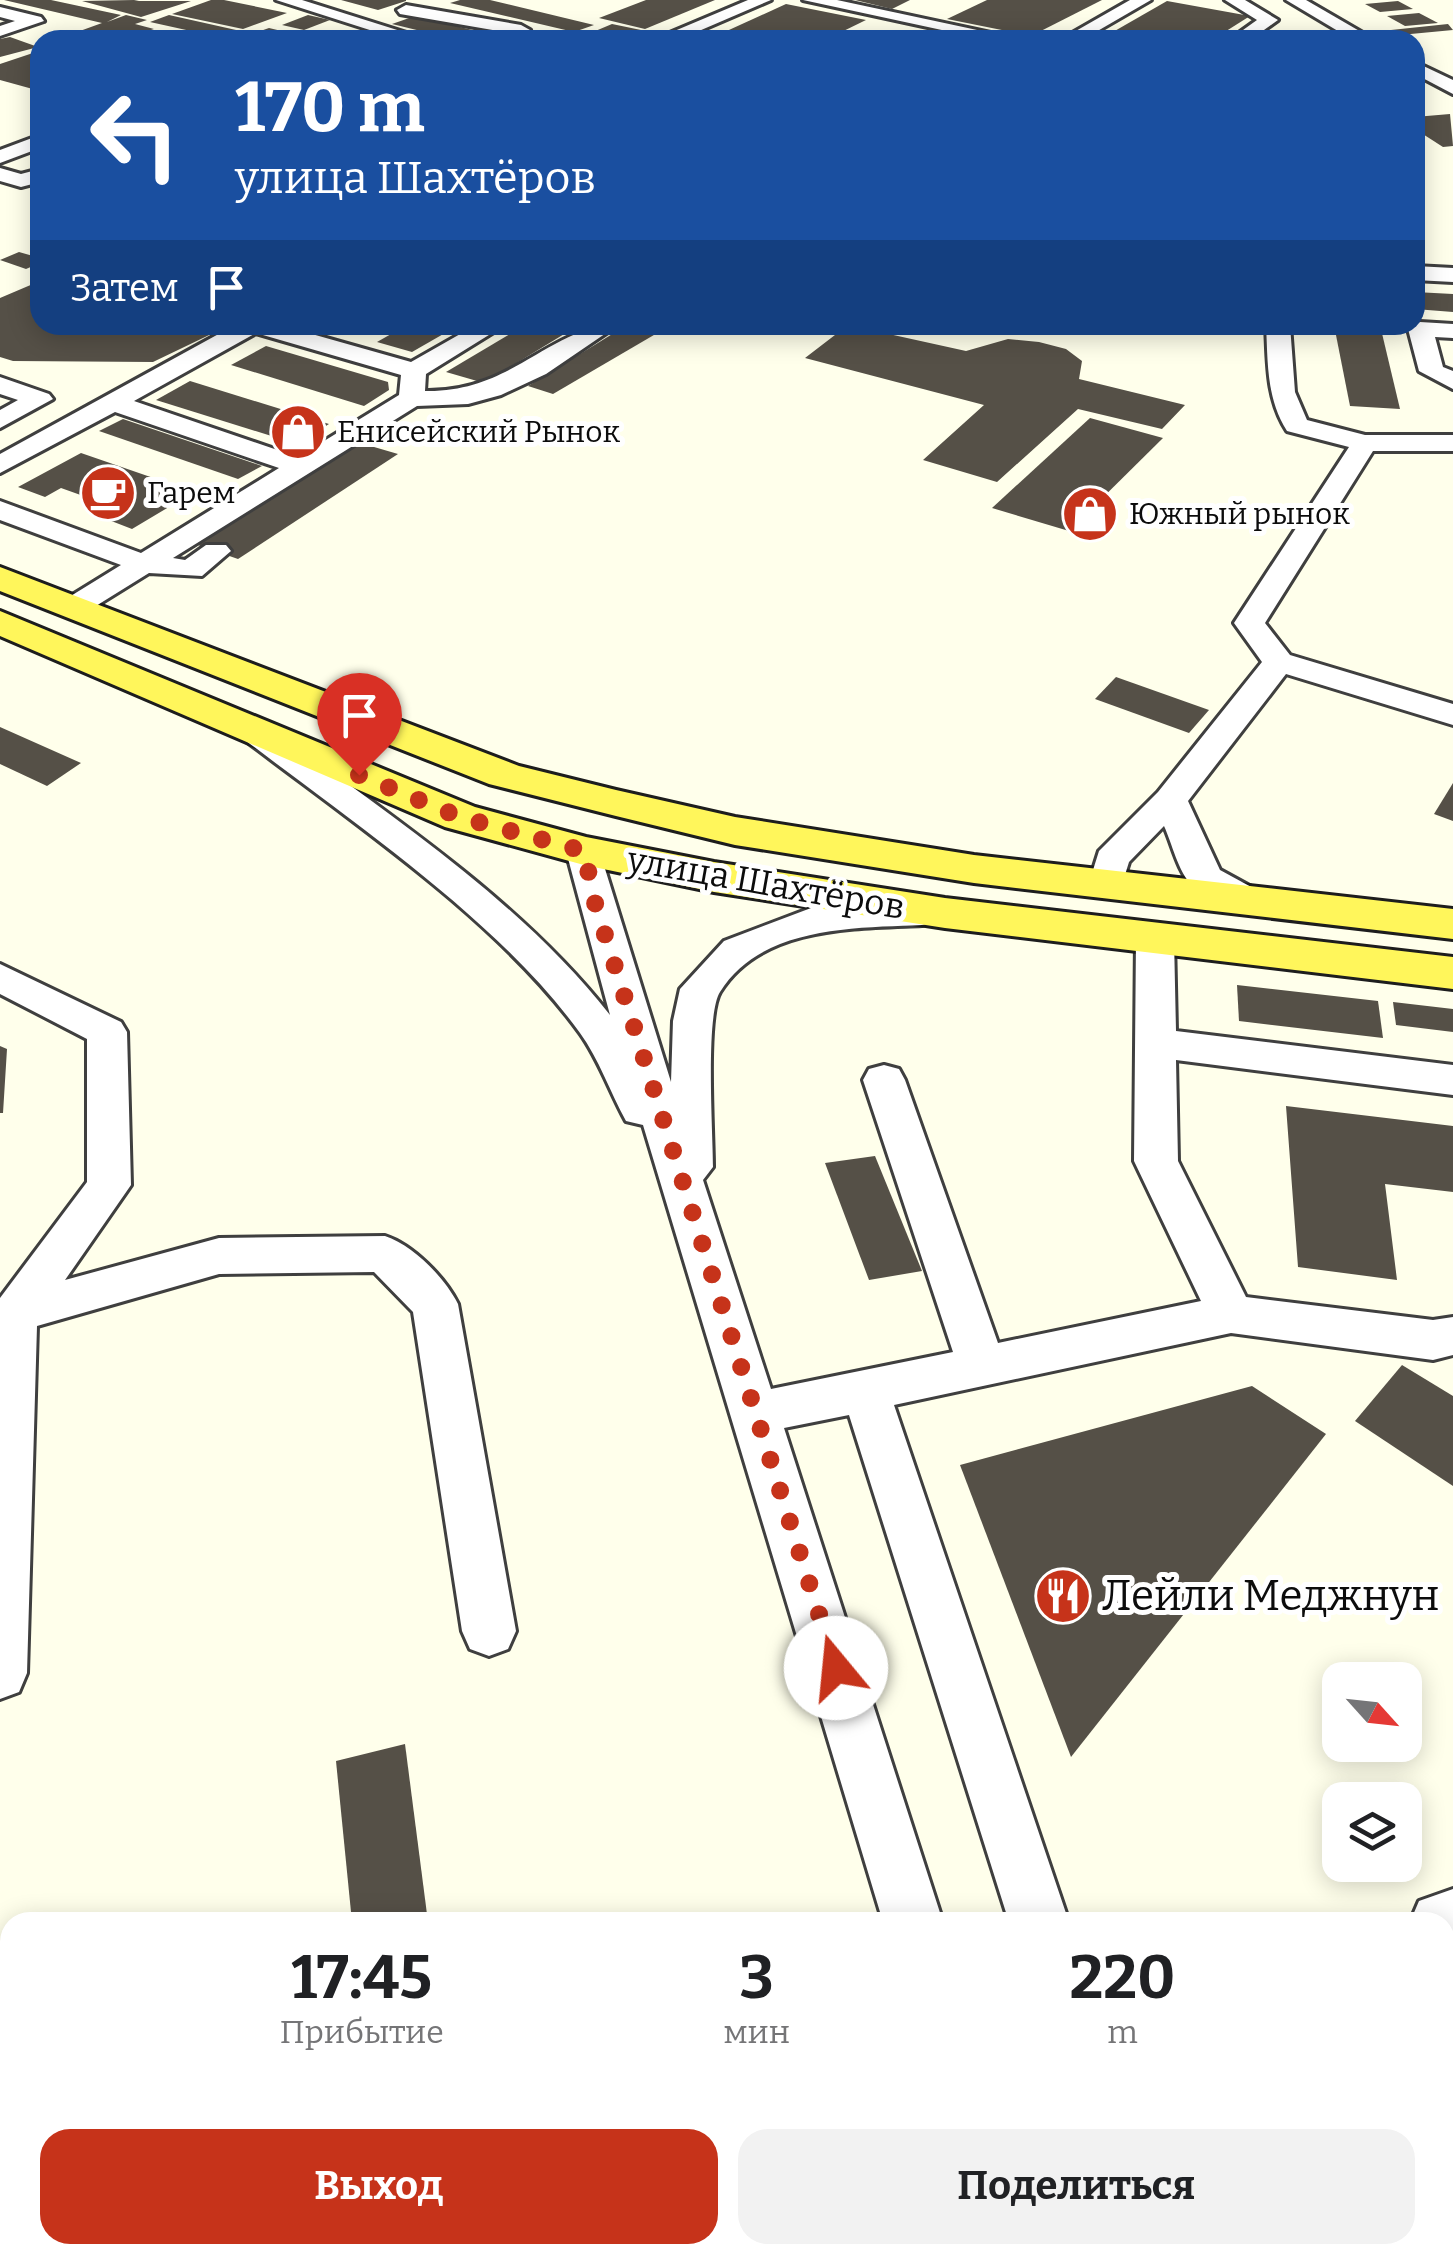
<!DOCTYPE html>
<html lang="ru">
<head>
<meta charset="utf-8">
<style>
  :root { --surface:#fff; --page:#f2f2f2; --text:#202124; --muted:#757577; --accent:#c6331a }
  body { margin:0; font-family:Bitter,serif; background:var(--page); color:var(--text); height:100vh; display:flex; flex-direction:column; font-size:38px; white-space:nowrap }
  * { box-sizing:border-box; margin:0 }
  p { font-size:32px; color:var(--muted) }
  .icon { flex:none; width:55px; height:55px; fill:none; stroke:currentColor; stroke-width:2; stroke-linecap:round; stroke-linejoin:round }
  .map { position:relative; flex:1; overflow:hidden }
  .details { position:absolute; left:0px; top:1912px; width:1455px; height:352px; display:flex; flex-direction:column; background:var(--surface); border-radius:30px 30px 0 0; box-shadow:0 5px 25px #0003 }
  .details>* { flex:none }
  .top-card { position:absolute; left:30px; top:30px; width:1395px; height:305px; border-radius:30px; box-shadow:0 5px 25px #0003; background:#1a4fa0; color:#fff; overflow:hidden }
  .needle { width:65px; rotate:117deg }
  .fabs { position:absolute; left:1322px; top:1662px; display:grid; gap:20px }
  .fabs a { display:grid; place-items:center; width:100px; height:100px; border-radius:20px; background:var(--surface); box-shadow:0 5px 25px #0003; font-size:50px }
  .pin { position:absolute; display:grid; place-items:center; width:85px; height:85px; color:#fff; margin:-102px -42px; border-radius:50% 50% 50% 0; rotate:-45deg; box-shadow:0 0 10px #0007 }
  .pin .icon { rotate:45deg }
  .me { position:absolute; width:110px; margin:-55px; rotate:343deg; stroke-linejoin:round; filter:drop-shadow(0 0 8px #0008) }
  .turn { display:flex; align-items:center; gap:35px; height:210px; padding:0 40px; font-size:45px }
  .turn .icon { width:130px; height:130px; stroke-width:2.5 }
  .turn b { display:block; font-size:70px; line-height:85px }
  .then { display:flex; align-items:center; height:95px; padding:0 40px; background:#0003; gap:20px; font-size:38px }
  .eta { display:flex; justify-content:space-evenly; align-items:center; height:170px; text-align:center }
  .eta b { font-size:60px; font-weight:700; line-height:70px }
  .button { display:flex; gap:20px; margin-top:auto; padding:20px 40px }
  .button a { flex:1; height:115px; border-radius:30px; background:var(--accent); color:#fff; font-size:40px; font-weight:700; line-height:115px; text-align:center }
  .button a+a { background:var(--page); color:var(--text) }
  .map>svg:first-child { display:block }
  .building { fill:#555047 }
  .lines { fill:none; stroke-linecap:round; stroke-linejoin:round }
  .minor-casing { stroke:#3f3f3f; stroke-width:6 }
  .major-casing { stroke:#1d1d1d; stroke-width:6 }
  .minor { fill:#fff; fill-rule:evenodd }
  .major { fill:#fff65b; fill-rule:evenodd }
  .route { stroke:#c6331a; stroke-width:18; stroke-dasharray:0 32.4 }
  .labels { text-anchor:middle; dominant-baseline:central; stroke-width:10; stroke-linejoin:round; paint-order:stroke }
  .far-poi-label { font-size:30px; fill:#0c0c0c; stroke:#fff; text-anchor:start }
  .street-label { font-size:35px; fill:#0c0c0c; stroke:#fff }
  .near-poi-label { font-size:42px; fill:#0c0c0c; stroke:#fff; text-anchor:start }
</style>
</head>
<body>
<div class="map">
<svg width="1453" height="2264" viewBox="0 0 1453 2264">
  <rect width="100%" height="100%" fill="#ffffeb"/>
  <!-- building -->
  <g class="building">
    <polygon points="4,0 51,0 121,15 107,22 126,15 147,20 135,24 154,29 121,40 55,40 102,23"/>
    <polygon points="134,0 139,1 191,1 141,17 82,1"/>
    <polygon points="211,0 224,0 287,13 243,29 172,14"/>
    <polygon points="341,0 406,0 406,1 378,10"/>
    <polygon points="460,0 490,0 594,25 574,32 450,3"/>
    <polygon points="646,0 715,0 645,29 599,18"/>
    <polygon points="855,0 910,0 892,9"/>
    <polygon points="987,0 1102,0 1031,36 947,19"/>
    <polygon points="1167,1 1250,16 1212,40 1099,40"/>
    <polygon points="1398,1 1413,9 1380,12 1365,4"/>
    <polygon points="786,4 866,20 825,40 707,40"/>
    <polygon points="1419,13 1438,23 1405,26 1387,16"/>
    <polygon points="169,15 245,32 227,39 150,22"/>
    <polygon points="308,15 330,20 304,30 282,25"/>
    <polygon points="415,16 505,38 505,40 458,40 392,24"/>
    <polygon points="612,24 641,30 618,40 574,40"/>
    <polygon points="1448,24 1453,30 1400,35 1391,30"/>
    <polygon points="269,28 290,33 269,40 235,40"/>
    <polygon points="916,31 951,38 951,40 897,40"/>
    <polygon points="10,37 38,47 0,57 0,39"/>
    <polygon points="36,52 40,53 40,91 0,80 0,64"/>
    <polygon points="1450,114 1453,146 1443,147 1415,129 1415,117"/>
    <polygon points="19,252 40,258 40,263 26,269 0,260"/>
    <polygon points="40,276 40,325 230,325 153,362 13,361 0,357 0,298 40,281 33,279"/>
    <polygon points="1415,292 1453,294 1453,312 1415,309"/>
    <polygon points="407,325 459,325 412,352 377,342"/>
    <polygon points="525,325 579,325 484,383 446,372"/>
    <polygon points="627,325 671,325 553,394 528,386"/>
    <polygon points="848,325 966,351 1008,339 1039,342 1066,349 1082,361 1079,379 1185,405 1162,429 1078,409 997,482 923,460 984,405 805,358"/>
    <polygon points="1334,325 1380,325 1400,409 1350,406"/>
    <polygon points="266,346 388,382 389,390 364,406 231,365"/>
    <polygon points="190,381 329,424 297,444 156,400"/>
    <polygon points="1090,418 1163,438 1069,531 992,508"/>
    <polygon points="123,419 262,466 238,479 99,431"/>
    <polygon points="357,442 398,454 238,559 195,544"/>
    <polygon points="81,453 194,492 132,529 101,517 117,508 61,488 45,497 18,487"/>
    <polygon points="1116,677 1209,710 1189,733 1095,699"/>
    <polygon points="0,727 81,763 47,786 0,764"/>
    <polygon points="1453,783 1453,821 1434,814"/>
    <polygon points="1237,985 1378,1001 1383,1038 1239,1021"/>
    <polygon points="1393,1002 1453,1009 1453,1032 1396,1025"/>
    <polygon points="0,1046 7,1049 3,1113 0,1113"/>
    <polygon points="1286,1106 1453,1126 1453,1192 1385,1184 1397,1280 1298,1267"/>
    <polygon points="875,1156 922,1271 869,1280 825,1163"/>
    <polygon points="1402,1365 1453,1396 1453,1486 1355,1421"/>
    <polygon points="1252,1386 1326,1434 1071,1757 960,1465"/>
    <polygon points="405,1744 428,1922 352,1922 336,1761"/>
    <polygon points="1453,1979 1453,2264 1424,2264 1420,2255 1445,2255 1445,1981"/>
  </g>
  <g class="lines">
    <!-- minor casing -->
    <g class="minor-casing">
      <g id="minor">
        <polygon points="276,0 302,0 429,40 401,40"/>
        <polygon points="748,0 771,0 678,40 653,40"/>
        <polygon points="803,0 837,0 1024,40 988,40"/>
        <polygon points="1130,0 1151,0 1082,40 1060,40"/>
        <polygon points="1225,0 1245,0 1278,20 1250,40 1229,40 1257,20"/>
        <polygon points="1286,0 1306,0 1375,40 1353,40"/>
        <polygon points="406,5 521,25 530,30 521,35 400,14 397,10"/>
        <polygon points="0,7 41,17 44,21 0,36 0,26 15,21 0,17"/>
        <polygon points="163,35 170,36 173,40 154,40"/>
        <polygon points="1415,62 1453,80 1453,94 1415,74"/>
        <polygon points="40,135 40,148 0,163 0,150"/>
        <polygon points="0,168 21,174 40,169 40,182 21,187 0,181"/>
        <polygon points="1415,266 1453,268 1453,282 1415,280"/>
        <polygon points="1420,322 1453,324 1453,338 1435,337 1443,367 1453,371 1453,389 1419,371 1408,329"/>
        <path d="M235 325H280L411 362 476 325H505L426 374 425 391C513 393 551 325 618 325L546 374 501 395 468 404 417 406 173 558 185 560 206 545H226L231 551 202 576 149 573 83 614H61L57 608 61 602 121 565 0 520V501L141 553 279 468 115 412 0 473V454ZM256 333 401 375 399 395 298 457 134 401Z"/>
        <path d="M1266 325H1290L1295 392 1307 420 1365 435H1453V451H1373L1265 623 1290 655 1453 704V725L1286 674 1188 801 1220 870 1264 894 1270 903 1264 912C1242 918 1208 901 1192 885 1178 872 1172 843 1164 826L1129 862 1119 894H1093L1088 886 1099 851 1158 792 1262 662 1234 623 1349 447 1287 431C1266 398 1268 362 1266 325Z"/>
        <polygon points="0,377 49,394 53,399 0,428 0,410 18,400 0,394"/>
        <path d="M257 723 269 726C386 813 519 899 610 1015L566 851 571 843H597L671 1082 673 1021 680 989 724 941 819 905 922 901 935 904 941 913 935 922 922 925C854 928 761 926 720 992 705 1016 713 1133 713 1167L703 1180 771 1389 953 1352 863 1080 869 1069 884 1065 899 1069 905 1080 998 1343 1201 1301 1134 1161 1136 939 1142 930 1155 926 1168 930 1174 939 1176 1031 1453 1065V1095L1176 1060 1178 1161 1246 1297 1433 1320 1453 1317V1355L1433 1360 1231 1333 894 1405 1069 1922H1009L849 1415 784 1428 943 1922H883L643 1125 626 1121C610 1092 599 1059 580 1033 499 921 355 824 245 740L240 733 245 726Z"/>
        <path d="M0 964 121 1022 127 1032 131 1185 65 1280 219 1238 385 1236C413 1245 445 1278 458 1304L516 1631 508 1649 489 1656 470 1649 462 1631 413 1312 374 1272 219 1274 37 1326 27 1673 19 1692 0 1699V1298L87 1182V1039L0 994Z"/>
        <polygon points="1453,1889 1453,1949 1445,1951 1445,1922 1410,1922 1419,1901"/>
        <polygon points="981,2255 1049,2255 1051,2264 983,2264"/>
      </g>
    </g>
    <!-- major casing -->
    <g class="major-casing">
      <g id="major">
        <polygon points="0,567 519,766 616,790 735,817 974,855 1453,909 1453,939 974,883 735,845 616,816 489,784 0,591"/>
        <polygon points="0,611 475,807 586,837 714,862 945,898 1453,957 1453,989 945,928 714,892 584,865 445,827 0,636"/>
      </g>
    </g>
    <!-- minor -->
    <use href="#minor" class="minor"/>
    <!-- major -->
    <use href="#major" class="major"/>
  </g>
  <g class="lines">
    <!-- route -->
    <polyline class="route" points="359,775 460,817 584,851 595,903 836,1668"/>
  </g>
  <!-- icons -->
  <defs>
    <g id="shop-disc" transform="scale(2.875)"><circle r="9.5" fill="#c6331a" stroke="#fff"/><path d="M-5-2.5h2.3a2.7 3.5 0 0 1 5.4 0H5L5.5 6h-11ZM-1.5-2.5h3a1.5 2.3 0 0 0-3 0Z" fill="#fff"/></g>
    <g id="cafe-disc" transform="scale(2.875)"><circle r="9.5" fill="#c6331a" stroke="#fff"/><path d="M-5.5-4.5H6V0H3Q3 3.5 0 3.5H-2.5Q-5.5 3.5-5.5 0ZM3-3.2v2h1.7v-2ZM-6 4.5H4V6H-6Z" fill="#fff"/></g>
    <g id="restaurant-disc" transform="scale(2.875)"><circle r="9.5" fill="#c6331a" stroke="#fff"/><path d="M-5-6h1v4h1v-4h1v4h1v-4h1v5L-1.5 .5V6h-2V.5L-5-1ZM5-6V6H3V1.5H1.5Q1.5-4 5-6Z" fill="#fff"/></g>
  </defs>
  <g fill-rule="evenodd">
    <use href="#shop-disc" x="298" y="432"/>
    <use href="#cafe-disc" x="108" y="493"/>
    <use href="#shop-disc" x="1090" y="514"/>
    <use href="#restaurant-disc" x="1063" y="1596"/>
  </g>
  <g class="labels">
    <!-- far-poi labels -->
    <g class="far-poi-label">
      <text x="337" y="432">Енисейский Рынок</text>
      <text x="147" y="493">Гарем</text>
      <text x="1129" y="514">Южный рынок</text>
    </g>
    <!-- street labels -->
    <g class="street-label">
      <text transform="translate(766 883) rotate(10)">улица Шахтёров</text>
    </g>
    <!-- near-poi labels -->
    <g class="near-poi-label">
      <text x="1102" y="1596">Лейли Меджнун</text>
    </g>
  </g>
</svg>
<div class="fabs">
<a><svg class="needle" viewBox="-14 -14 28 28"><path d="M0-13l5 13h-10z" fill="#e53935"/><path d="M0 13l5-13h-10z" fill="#757577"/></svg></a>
<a><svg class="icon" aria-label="layers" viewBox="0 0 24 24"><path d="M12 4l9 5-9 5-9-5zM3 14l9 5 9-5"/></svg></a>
</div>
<div class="pin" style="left:359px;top:775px;background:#d93025"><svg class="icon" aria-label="arrive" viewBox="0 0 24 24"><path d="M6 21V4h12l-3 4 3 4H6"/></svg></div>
<svg class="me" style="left:836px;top:1668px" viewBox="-20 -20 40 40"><circle r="19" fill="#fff"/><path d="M0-13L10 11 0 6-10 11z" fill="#c6331a"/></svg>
<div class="top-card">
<div class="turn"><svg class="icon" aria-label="left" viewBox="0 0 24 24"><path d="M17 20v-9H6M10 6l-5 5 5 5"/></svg><div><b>170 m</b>улица Шахтёров</div></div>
<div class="then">Затем<svg class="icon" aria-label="arrive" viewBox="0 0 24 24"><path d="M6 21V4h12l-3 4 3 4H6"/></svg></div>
</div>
<section class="details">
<div class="eta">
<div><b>17:45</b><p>Прибытие</p></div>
<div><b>3</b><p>мин</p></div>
<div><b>220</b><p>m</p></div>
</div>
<div class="button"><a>Выход</a><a>Поделиться</a></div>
</section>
</div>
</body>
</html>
